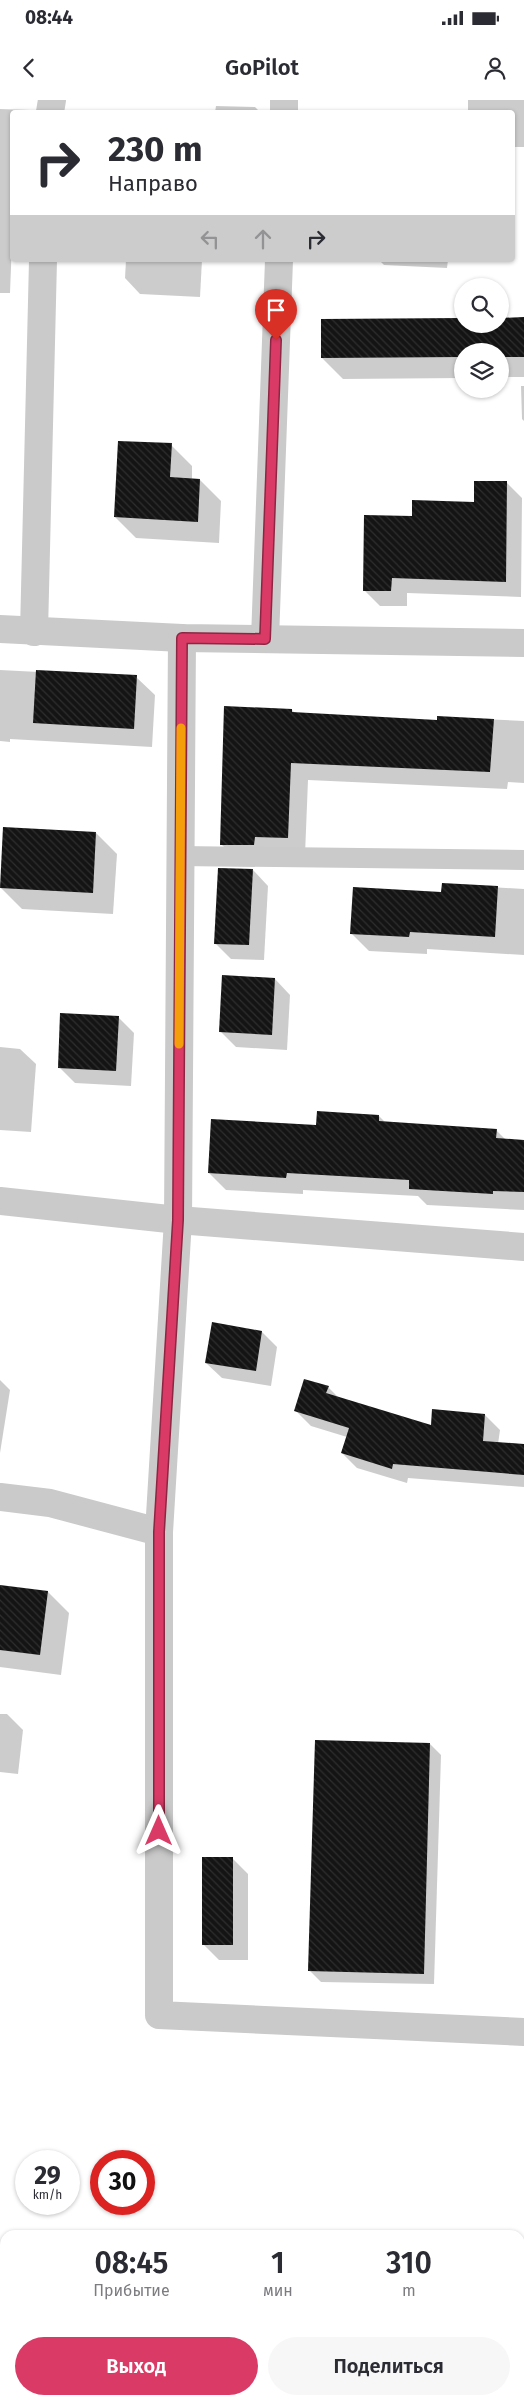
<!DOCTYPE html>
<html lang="ru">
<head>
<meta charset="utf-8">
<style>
  :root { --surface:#fff; --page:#f7f7f7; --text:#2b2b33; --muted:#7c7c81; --accent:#d93b66 }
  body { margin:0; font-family:"Fira Sans",sans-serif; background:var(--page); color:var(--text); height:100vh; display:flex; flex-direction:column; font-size:19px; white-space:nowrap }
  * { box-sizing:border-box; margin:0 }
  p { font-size:16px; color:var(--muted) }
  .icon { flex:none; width:28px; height:28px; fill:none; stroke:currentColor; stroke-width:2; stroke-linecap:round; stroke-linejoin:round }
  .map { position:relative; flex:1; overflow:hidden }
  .sheet { position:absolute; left:0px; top:2130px; width:525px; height:175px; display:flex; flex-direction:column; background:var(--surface); border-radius:15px 15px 0 0; box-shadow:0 1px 4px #0004 }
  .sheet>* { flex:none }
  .guide { position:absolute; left:10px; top:10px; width:505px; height:152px; border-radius:5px; box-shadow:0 1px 4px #0004; background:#fff; color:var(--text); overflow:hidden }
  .controls { position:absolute; left:454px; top:178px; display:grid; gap:10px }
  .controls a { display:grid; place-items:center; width:55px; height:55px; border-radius:50%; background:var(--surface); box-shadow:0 1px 4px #0004; font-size:25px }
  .speed { position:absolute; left:15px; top:2050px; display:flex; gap:10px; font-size:25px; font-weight:700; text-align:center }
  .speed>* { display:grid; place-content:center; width:65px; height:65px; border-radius:50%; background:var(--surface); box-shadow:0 1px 4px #0004; line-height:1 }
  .speed small { font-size:12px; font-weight:400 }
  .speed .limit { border:8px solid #d22; background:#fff; color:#111 }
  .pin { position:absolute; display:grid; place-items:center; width:42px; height:42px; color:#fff; margin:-51px -21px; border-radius:50% 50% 50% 0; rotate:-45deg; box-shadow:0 0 5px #0007 }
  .pin .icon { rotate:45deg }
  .me { position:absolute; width:55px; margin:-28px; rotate:0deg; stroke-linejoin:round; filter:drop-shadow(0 0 4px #0008) }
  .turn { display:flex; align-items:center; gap:18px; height:105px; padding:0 15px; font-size:22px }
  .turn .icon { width:65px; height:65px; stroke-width:2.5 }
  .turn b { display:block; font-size:35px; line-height:42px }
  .lanes { display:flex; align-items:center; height:48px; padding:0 15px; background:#0003; justify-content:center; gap:25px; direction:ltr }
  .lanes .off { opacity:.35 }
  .eta { display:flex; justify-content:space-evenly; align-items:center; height:85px; text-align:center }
  .eta b { font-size:30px; font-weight:600; line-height:35px }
  .action { display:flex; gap:10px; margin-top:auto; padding:10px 15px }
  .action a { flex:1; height:58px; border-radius:30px; background:var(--accent); color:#fff; font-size:20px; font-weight:600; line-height:58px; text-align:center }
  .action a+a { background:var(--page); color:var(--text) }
  .status { display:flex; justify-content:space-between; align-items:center; height:35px; padding:0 25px; background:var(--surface); direction:ltr }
  .status svg { height:14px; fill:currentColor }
  header { display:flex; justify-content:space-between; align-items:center; height:65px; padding:0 15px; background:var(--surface); font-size:22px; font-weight:600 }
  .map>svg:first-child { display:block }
  .shadow { fill:#0003 }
  .building { fill:url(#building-back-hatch) }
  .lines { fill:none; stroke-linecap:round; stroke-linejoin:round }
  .lane { stroke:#cacaca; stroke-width:20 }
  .street { stroke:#cacaca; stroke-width:28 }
  .route-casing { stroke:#8d2642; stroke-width:12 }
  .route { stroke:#d93b66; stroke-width:9 }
  .slow { stroke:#f59e0b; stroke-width:9 }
</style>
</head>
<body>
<div class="status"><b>08:44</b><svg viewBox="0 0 49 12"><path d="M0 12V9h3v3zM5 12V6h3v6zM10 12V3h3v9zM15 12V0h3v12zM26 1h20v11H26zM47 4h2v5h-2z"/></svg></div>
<header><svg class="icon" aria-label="back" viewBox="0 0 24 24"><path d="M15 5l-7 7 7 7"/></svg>GoPilot<svg class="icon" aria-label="person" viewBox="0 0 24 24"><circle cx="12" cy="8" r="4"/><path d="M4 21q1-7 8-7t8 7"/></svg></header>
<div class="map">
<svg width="524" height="2305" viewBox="0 0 524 2305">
  <defs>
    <pattern id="building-back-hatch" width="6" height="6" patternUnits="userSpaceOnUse" patternTransform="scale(1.25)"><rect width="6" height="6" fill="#141414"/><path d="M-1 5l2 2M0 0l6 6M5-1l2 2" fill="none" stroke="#2e2e2e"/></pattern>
  </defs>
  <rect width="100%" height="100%" fill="#fff"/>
  <!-- shadow -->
  <g class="shadow">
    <polygon points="468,0 524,0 524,47 512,47 512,12 468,12"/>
    <polygon points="216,6 255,7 260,12 215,12"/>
    <polygon points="0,9 30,10 32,12 12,12 12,142 10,193 0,193"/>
    <polygon points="126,160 202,160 200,197 140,194 125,178"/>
    <polygon points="379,160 448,160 447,168 384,165"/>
    <polygon points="462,219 462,224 500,224 500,219 524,219 524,277 500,277 500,251 462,251 462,278 343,279 322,258 322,220"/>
    <polygon points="521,286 524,286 524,321 522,319"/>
    <polygon points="171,345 192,366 192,379 200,380 221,401 219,443 136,438 115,417"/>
    <polygon points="506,382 522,398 521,497 407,493 407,506 380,506 364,490 413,418 475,403"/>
    <polygon points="0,570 136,577 155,595 152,647 10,639 10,642 0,641"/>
    <polygon points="292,610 295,613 438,621 438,617 524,621 524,683 508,682 507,689 308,680 305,755 239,762 221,744"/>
    <polygon points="96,733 117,754 113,814 22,809 1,788"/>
    <polygon points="253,770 268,786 264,860 231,859 215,843"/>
    <polygon points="443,784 524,789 524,855 427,849 427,854 369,851 352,834 443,793"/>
    <polygon points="275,879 290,895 287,950 236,947 220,931"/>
    <polygon points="118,917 134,933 131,986 75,983 59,967"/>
    <polygon points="0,947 20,949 36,964 31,1032 0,1030"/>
    <polygon points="379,1016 386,1023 496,1030 506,1040 524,1041 524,1110 427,1105 418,1096 303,1090 303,1094 226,1090 209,1073 317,1027"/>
    <polygon points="262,1232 277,1247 271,1286 222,1278 206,1263"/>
    <polygon points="0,1280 10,1290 0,1353"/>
    <polygon points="328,1287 340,1299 432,1326 485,1315 500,1330 498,1344 524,1346 524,1387 408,1378 407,1383 357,1368 342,1353 347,1337 311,1326 296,1311"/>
    <polygon points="0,1486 48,1492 69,1513 61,1575 0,1567"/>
    <polygon points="0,1614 7,1614 23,1630 18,1674 0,1672"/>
    <polygon points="430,1644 441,1655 434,1884 321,1882 310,1871"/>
    <polygon points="232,1758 248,1774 248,1860 219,1860 204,1845"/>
  </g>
  <!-- building -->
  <g class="building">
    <polygon points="524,217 524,257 500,257 500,251 462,251 462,257 321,258 321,219 462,218 462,224 500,224 500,218"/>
    <polygon points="118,341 172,343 170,377 200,379 198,422 114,417"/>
    <polygon points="474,381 507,381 506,482 392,478 391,491 363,491 364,415 412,416 412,400 474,402"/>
    <polygon points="36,570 137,575 134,629 33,623"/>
    <polygon points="224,606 292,609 292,612 437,620 437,616 494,619 490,672 291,663 288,738 255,737 254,745 220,745"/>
    <polygon points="3,727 96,732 93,793 0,788"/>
    <polygon points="218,768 253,769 249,845 214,844"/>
    <polygon points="442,783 498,786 495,837 410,832 409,837 350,834 353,787 441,792"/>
    <polygon points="222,875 275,878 272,935 219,932"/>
    <polygon points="60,913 119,916 116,971 58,968"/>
    <polygon points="317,1011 379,1015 379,1021 497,1029 496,1038 524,1040 524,1092 493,1091 493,1094 409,1089 409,1080 287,1073 286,1078 208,1073 211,1019 316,1025"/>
    <polygon points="212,1222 262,1231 256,1271 205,1263"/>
    <polygon points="304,1279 329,1286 326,1293 431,1325 432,1309 485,1314 483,1341 524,1344 524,1375 393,1364 392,1369 341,1353 349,1328 294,1311"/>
    <polygon points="0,1485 48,1491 40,1555 0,1550"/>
    <polygon points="315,1640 430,1643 424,1874 308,1871"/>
    <rect x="202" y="1757" width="31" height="88"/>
  </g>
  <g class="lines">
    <!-- lane -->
    <polyline class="lane" points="180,756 524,760"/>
    <!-- street -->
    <g class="street">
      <polyline points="50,12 52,0"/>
      <polyline points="284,12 284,0"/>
      <polyline points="0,529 182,538 524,543"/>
      <polyline points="34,532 43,160"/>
      <polyline points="182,538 178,1120 159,1432 159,1915 524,1932"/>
      <polyline points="265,539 279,160"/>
      <polyline points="0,1101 178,1120 524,1147"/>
      <polyline points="0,1397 50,1403 159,1432"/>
    </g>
  </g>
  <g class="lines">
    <!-- route casing -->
    <g class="route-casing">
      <polyline id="route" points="159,1731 159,1432 178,1120 182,538 265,539 276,240"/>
    </g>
    <!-- route -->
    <use href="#route" class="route"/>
    <!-- slow -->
    <polyline class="slow" points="179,944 181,628"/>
  </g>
</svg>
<div class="controls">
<a><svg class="icon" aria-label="search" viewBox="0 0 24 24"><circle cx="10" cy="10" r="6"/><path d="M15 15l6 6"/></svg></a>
<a><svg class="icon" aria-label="layers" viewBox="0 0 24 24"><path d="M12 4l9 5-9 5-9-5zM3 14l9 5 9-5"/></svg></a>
</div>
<div class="speed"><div>29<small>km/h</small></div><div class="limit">30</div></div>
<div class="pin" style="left:276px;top:240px;background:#d93025"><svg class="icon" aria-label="arrive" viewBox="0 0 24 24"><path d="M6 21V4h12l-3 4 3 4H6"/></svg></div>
<svg class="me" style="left:159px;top:1731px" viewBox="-20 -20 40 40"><path d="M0-17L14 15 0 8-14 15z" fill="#d93b66" stroke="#fff" stroke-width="4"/></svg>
<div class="guide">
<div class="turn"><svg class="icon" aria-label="right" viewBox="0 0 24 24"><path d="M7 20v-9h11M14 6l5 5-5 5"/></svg><div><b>230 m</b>Направо</div></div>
<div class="lanes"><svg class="icon off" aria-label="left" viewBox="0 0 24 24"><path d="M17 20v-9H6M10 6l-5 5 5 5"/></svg><svg class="icon off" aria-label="ahead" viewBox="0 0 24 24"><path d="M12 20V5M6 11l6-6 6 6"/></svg><svg class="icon" aria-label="right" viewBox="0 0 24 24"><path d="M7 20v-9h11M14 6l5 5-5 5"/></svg></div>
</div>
<section class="sheet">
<div class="eta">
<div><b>08:45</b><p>Прибытие</p></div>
<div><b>1</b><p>мин</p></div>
<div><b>310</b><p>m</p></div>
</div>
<div class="action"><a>Выход</a><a>Поделиться</a></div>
</section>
</div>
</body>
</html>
